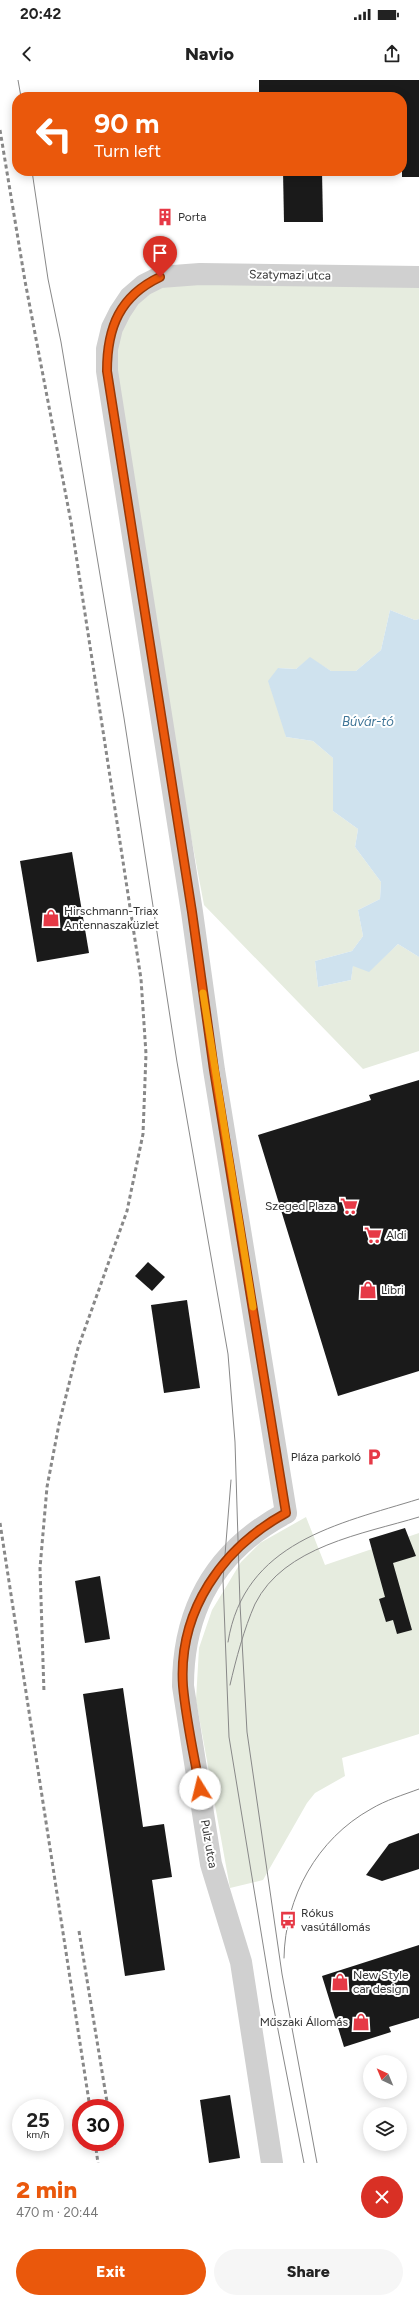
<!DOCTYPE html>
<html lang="en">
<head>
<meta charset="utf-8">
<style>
  :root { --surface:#fff; --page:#f6f6f6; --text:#222; --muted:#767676; --accent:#ea580c }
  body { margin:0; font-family:Figtree,sans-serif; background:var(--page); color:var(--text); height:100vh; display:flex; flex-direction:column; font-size:15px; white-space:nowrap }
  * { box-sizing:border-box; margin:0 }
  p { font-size:13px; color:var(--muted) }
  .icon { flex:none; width:22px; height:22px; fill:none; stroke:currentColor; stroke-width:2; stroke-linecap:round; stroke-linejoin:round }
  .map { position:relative; height:2083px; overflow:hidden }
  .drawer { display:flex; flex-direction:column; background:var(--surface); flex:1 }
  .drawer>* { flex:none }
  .guide { position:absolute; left:12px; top:12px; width:395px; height:84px; border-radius:16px; box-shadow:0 2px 10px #0003; background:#ea580c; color:#fff; overflow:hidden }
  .needle { width:26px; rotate:316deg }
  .controls { position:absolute; left:363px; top:1975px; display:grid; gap:8px }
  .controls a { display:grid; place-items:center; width:44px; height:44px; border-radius:50%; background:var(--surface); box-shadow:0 2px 10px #0003; font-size:20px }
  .speed { position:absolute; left:12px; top:2019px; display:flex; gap:8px; font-size:20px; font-weight:700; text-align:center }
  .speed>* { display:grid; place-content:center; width:52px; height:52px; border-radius:50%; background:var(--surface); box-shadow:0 2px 10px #0003; line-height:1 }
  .speed small { font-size:10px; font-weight:400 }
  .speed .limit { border:6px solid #d22; background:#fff; color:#111 }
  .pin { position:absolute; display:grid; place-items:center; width:34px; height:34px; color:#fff; margin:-41px -17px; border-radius:50% 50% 50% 0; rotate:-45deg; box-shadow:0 0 4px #0007 }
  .pin .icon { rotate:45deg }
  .me { position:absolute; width:44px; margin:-22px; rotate:351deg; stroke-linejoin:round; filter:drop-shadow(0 0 3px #0008) }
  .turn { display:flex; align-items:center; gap:14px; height:84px; padding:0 16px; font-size:18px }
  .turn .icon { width:52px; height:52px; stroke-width:2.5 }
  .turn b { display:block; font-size:28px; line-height:34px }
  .round { display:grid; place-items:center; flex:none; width:42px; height:42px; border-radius:21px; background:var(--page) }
  .head { display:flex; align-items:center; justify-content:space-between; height:68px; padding:0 16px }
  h1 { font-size:24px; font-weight:800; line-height:30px; color:var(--accent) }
  .primary-button { display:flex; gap:8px; margin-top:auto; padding:8px 16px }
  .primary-button a { flex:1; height:46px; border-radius:24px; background:var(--accent); color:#fff; font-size:16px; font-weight:800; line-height:46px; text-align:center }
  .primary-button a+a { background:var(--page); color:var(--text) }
  .status { display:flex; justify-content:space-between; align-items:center; height:28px; padding:0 20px; background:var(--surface); direction:ltr }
  .status svg { height:11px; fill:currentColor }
  header { display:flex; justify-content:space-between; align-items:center; height:52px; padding:0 16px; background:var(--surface); font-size:18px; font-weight:800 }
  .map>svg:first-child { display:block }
  .green { fill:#e6ecdf }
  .water { fill:#cfe2ee }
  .building { fill:#1a1a1a }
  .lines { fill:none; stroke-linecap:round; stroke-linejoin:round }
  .minor { stroke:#d0d0d0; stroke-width:22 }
  .tram { stroke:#888; stroke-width:1 }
  .rail { stroke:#888; stroke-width:3; stroke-dasharray:4 3; stroke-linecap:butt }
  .route-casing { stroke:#983908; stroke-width:10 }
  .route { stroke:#ea580c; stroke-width:7 }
  .slow { stroke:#f59e0b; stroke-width:7 }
  .labels { text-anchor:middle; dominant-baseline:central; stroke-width:4; stroke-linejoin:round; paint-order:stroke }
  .poi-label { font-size:12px; fill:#333; stroke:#fff; text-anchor:start }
  .street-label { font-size:12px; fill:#333; stroke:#fff }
  .water-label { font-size:13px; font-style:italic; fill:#3f7597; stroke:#fff }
</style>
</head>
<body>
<div class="status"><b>20:42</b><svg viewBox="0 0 49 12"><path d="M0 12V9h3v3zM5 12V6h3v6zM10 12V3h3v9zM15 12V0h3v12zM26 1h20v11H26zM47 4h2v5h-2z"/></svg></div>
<header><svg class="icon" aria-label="back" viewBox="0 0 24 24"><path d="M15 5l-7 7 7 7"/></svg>Navio<svg class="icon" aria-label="share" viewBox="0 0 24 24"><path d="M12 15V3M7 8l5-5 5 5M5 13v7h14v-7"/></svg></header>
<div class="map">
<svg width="419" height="2083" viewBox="0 0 419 2083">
  <rect width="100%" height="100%" fill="#fff"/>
  <!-- green -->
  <g class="green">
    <polygon points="160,197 419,197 419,539 415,540 390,530 381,570 356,591 331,591 310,578 296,589 278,588 286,657 313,661 333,678 333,731 358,749 355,767 381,802 380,819 358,830 363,856 352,871 315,881 318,907 351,900 353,885 369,891 398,864 419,877 419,971 363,989 204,825 125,408 112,248"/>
    <polygon points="306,1437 325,1485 419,1453 419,1654 342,1678 345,1696 315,1713 307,1723 263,1800 230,1808 196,1620 199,1568 212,1530 241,1482 260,1463"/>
  </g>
  <!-- water -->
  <polygon class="water" points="390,530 415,540 419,539 419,877 398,864 369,892 353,886 351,900 318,907 315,881 352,871 363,856 358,830 380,819 381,802 355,767 358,749 333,731 333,678 313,661 286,657 268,601 278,588 296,589 310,577 331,591 356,591 381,570"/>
  <!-- building -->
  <g class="building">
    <polygon points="259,0 419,0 419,97 402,97 402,17 259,17"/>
    <polygon points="283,91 322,91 323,142 284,142"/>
    <polygon points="72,772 89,873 37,882 20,781"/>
    <polygon points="419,1000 419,1291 338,1316 258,1055 371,1020 369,1015"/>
    <polygon points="148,1182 165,1197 152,1211 135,1196"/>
    <polygon points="187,1220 200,1308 164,1313 151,1225"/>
    <polygon points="405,1448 416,1476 393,1483 412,1550 397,1554 393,1540 386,1542 379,1519 385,1517 369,1459"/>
    <polygon points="100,1496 110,1559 85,1563 75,1501"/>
    <polygon points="123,1608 143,1747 164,1744 172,1797 152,1800 165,1890 125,1896 83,1614"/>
    <polygon points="419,1753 419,1789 382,1801 366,1795 389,1764"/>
    <polygon points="419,1865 419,1938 389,1947 391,1952 344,1967 322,1896"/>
    <polygon points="230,2015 240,2078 209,2083 200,2020"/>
  </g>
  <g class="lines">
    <!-- minor -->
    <path class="minor" d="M272 2083 241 1882 211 1784 183 1606C183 1528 216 1470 286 1433L214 990 192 832 107 291V269L112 248 120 232 130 217 144 205 160 197 200 194 419 197"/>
    <!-- tram -->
    <g class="tram">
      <polyline points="18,0 21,17"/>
      <polyline points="32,91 48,199 61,262 124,638 177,982 228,1274 235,1362 240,1524 247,1652 282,1894 317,2083"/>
      <polyline points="231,1400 223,1500 229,1657 272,1919 304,2083"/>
      <path d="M228 1562C244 1462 338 1444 419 1419"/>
      <path d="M230 1605C236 1579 244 1549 255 1524 284 1466 363 1454 419 1437"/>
      <path d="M284 1878C285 1817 317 1759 371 1729 386 1720 403 1715 419 1709"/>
    </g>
    <!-- rail -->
    <g class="rail">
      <polyline points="0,50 25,201 71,442 141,899 146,974 143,1054 127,1131 78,1268 59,1344 47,1407 40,1488 44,1613"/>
      <polyline points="0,1443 90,2028"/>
      <polyline points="79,1851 108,2028"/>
      <polyline points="95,2062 98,2083"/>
      <polyline points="114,2062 114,2065"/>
    </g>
  </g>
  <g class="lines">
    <!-- route casing -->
    <g class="route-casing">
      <path id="route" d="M160 197C120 216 107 247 107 291L192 832 214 990 286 1433C222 1468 178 1531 183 1606 186 1640 194 1675 200 1709"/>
    </g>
    <!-- route -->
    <use href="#route" class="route"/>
    <!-- slow -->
    <polyline class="slow" points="203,913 253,1227"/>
  </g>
  <!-- icons -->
  <defs>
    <g id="building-bare" transform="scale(1.38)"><path d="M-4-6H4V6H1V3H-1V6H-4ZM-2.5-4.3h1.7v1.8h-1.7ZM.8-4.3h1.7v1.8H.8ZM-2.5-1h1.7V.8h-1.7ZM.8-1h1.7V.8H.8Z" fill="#e63946" stroke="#fff" stroke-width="2.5" paint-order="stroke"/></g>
    <g id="shop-bare" transform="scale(1.38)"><path d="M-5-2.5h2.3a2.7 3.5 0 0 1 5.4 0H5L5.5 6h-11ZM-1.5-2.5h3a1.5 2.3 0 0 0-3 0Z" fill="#e63946" stroke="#fff" stroke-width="2.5" paint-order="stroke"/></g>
    <g id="supermarket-bare" transform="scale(1.38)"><path d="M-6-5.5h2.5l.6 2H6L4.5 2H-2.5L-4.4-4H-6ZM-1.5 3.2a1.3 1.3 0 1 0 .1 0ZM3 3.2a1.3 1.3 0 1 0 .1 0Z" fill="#e63946" stroke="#fff" stroke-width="2.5" paint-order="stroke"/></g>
    <g id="parking-bare" transform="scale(1.38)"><path d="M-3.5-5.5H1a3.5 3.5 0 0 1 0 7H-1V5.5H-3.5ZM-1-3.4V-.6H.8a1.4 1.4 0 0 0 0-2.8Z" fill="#e63946" stroke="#fff" stroke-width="2.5" paint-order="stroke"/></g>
    <g id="bus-bare" transform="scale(1.38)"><path d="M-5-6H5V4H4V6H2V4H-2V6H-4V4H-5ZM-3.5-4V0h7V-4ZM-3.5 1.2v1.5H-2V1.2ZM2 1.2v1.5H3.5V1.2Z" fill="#e63946" stroke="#fff" stroke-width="2.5" paint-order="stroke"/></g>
  </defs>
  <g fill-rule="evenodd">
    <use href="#building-bare" x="165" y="137"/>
    <use href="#shop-bare" x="51" y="838"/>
    <use href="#supermarket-bare" x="349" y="1126"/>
    <use href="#supermarket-bare" x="373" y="1155"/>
    <use href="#shop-bare" x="368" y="1210"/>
    <use href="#parking-bare" x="374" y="1377"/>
    <use href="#bus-bare" x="288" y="1840"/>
    <use href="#shop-bare" x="340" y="1902"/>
    <use href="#shop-bare" x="361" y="1942"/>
  </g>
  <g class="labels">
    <!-- poi labels -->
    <g class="poi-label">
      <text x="178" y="137">Porta</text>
      <text x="64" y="831">Hirschmann-Triax<tspan x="64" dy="14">Antennaszaküzlet</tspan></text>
      <text x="336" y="1126" text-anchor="end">Szeged Plaza</text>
      <text x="386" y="1155">Aldi</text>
      <text x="381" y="1210">Libri</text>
      <text x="361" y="1377" text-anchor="end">Pláza parkoló</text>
      <text x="301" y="1833">Rókus<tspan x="301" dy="14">vasútállomás</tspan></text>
      <text x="353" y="1895">New Style<tspan x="353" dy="14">car design</tspan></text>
      <text x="348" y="1942" text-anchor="end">Műszaki Állomás</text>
    </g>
    <!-- street labels -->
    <g class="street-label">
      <text transform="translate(290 195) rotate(1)">Szatymazi utca</text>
      <text transform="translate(209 1764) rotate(80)">Pulz utca</text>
    </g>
    <!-- water labels -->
    <g class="water-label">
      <text x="368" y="641">Búvár-tó</text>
    </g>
  </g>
</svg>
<div class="controls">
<a><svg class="needle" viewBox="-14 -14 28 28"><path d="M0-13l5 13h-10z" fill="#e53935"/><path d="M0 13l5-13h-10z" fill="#767676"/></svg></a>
<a><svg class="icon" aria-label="layers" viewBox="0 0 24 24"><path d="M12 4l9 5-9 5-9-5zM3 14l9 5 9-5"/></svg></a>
</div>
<div class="speed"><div>25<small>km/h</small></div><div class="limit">30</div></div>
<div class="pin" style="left:160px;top:197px;background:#d93025"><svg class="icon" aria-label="arrive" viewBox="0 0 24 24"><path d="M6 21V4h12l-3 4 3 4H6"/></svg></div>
<svg class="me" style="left:200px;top:1709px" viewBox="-20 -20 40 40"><circle r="19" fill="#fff"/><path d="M0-13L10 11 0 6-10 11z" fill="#ea580c"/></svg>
<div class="guide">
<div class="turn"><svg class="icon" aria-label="left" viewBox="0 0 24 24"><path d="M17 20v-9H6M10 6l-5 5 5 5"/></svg><div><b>90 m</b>Turn left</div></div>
</div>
</div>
<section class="drawer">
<div class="head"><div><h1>2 min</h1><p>470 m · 20:44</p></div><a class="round" style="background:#d93025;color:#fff"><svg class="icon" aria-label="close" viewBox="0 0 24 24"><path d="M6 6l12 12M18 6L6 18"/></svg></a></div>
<div class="primary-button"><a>Exit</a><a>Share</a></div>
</section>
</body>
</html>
